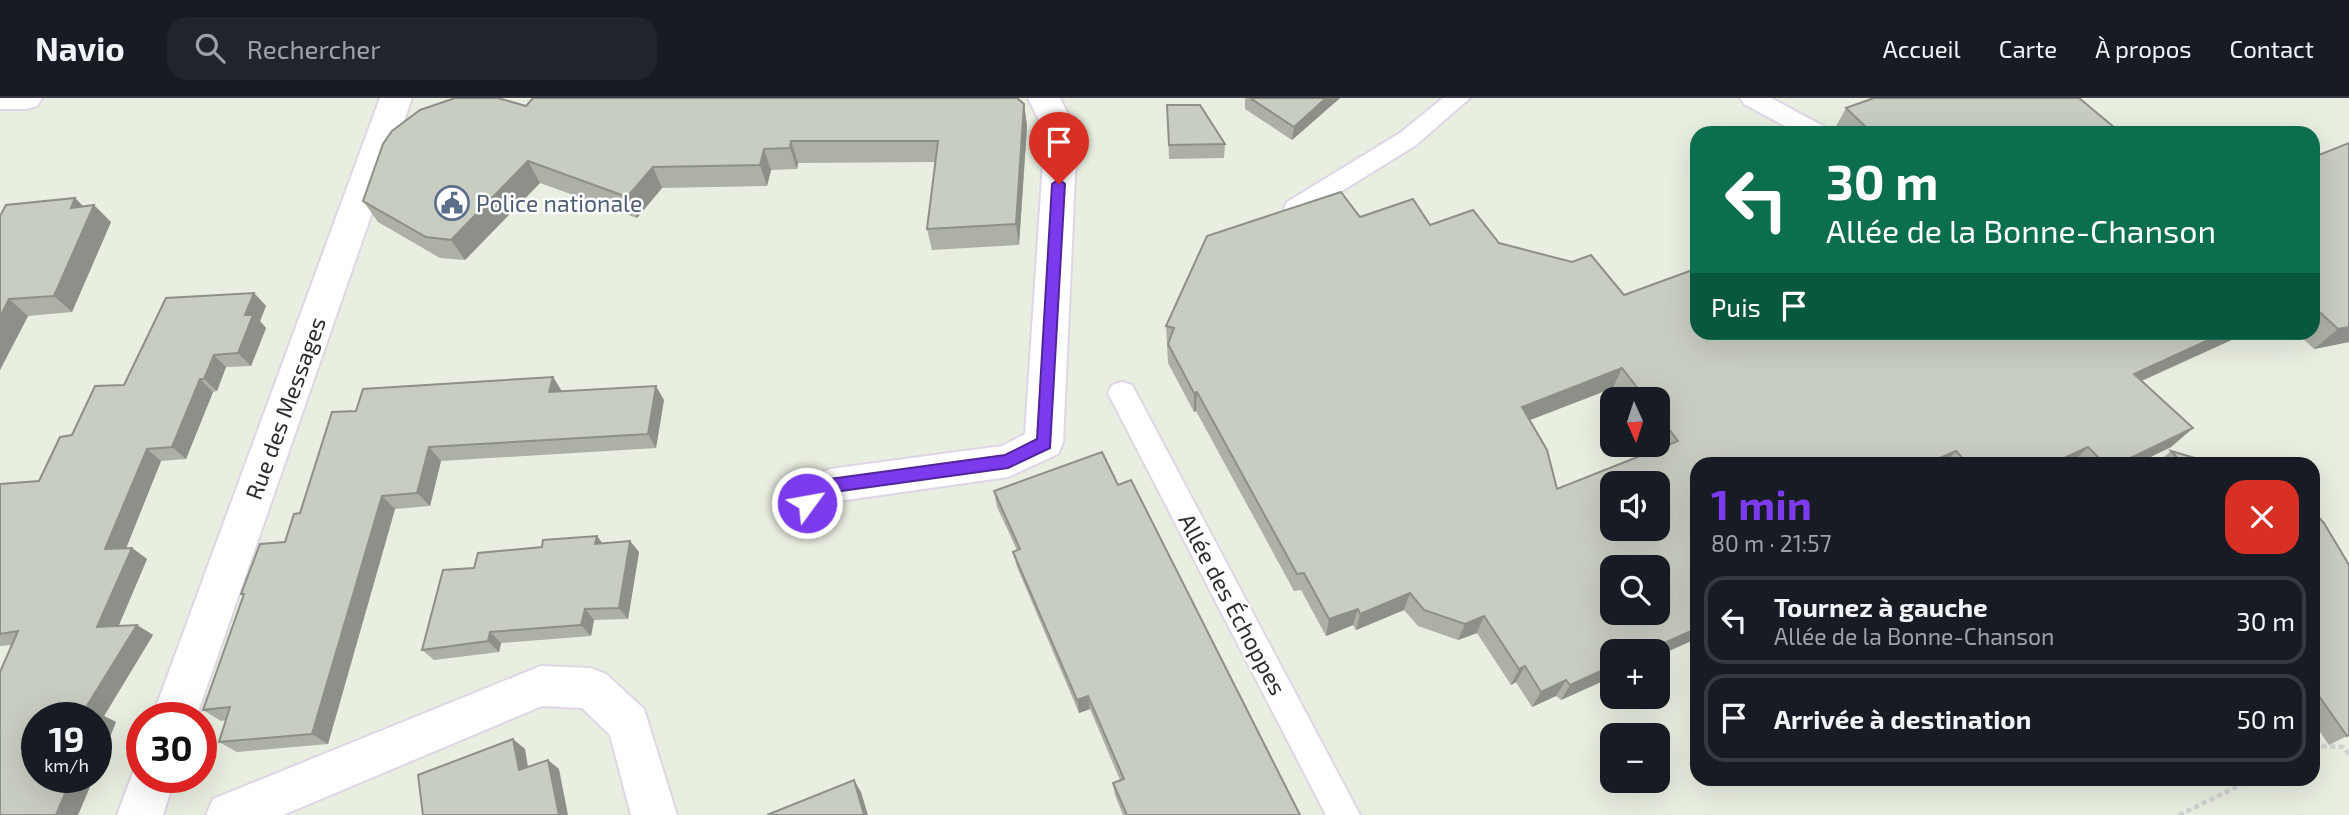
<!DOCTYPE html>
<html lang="fr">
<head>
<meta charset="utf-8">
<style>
  :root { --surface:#171b24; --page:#20242c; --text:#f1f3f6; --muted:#9ea1a6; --line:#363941; --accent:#7c3aed }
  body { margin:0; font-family:"Exo 2",sans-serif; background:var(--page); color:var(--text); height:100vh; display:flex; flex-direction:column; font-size:26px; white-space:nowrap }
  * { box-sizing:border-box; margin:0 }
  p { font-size:23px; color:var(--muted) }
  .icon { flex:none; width:38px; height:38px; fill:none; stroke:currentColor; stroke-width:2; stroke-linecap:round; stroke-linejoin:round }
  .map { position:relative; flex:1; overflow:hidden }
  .panel { position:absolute; left:1690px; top:359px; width:630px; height:329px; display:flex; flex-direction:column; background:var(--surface); border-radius:21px; box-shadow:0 7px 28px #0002 }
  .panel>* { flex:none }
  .guide { position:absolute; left:1690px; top:28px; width:630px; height:214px; border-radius:21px; box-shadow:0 7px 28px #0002; background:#0b6e4f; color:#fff; overflow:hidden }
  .needle { width:46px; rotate:177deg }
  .tools { position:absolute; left:1600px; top:289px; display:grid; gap:14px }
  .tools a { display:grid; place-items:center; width:70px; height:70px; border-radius:14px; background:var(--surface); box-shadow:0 7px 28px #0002; font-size:35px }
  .speed { position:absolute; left:21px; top:604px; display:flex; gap:14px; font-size:35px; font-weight:700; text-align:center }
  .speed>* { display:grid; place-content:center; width:91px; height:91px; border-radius:50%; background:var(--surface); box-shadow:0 7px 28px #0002; line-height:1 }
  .speed small { font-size:18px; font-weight:400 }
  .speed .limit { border:10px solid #d22; background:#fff; color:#111 }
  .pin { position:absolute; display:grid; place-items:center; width:60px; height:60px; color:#fff; margin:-72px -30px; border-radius:50% 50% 50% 0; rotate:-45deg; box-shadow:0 0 7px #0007 }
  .pin .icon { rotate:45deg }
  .me { position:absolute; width:77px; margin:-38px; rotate:58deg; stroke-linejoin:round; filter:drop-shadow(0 0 5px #0008) }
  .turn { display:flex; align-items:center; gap:24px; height:147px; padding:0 21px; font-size:32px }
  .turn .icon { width:91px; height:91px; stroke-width:2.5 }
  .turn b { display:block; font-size:49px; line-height:60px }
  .then { display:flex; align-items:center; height:66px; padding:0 21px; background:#0003; gap:14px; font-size:26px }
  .round { display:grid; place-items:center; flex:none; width:74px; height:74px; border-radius:21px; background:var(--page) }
  .summary { display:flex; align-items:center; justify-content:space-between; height:119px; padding:0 21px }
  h1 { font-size:42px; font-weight:700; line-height:52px; color:var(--accent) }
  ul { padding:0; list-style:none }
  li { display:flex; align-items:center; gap:21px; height:88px; margin:0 14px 10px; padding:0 7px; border:4px solid var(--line); border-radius:21px }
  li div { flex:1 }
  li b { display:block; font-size:26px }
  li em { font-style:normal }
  header { display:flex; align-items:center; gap:42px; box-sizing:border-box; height:98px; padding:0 35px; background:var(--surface); border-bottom:2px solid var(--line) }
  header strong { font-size:33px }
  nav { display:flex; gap:38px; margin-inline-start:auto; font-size:24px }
  .search { width:490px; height:63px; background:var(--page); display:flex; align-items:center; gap:18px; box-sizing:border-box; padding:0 24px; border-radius:21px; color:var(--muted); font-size:26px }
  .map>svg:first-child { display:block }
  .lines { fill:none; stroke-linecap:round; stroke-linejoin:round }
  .service-casing { stroke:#e0d5e5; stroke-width:4 }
  .minor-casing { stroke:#e0d5e5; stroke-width:4 }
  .path { stroke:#d1d1d1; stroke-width:4.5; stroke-dasharray:5 3.5; stroke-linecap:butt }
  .service { fill:#fff; fill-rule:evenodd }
  .minor { fill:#fff; fill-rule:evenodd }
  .wall { fill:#acb0a7; fill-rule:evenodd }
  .shaded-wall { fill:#8c9088 }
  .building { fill:#c8cdc2; stroke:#8c9088; stroke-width:2; fill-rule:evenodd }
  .route { fill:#7c3aed; stroke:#51269a; stroke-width:2 }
  .labels { text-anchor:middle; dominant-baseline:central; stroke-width:5; stroke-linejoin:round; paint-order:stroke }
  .service-label { font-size:23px; fill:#4e5e75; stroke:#fff; text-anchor:start }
  .street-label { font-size:23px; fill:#2d2d2d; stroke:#fff }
</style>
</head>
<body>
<header>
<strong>Navio</strong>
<div class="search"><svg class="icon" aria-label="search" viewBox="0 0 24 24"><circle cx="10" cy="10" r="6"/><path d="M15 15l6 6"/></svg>Rechercher</div>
<nav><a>Accueil</a><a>Carte</a><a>À propos</a><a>Contact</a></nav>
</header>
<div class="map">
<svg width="2349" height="717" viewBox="0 0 2349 717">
  <rect width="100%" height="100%" fill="#e8eee0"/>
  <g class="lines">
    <!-- service casing -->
    <g class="service-casing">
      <g id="service">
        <polygon points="1443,0 1470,0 1416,47 1305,116 1296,119 1287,116 1284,110 1287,104 1400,35"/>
        <polygon points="1740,0 1771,0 1825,29 1829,35 1798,35 1744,6"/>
        <polygon points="1122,284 1132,287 1360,717 1326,717 1108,295 1112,287"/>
      </g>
    </g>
    <!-- minor casing -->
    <g class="minor-casing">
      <g id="minor">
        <polygon points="0,0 42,0 37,8 26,11 0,11"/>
        <polygon points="380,0 412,0 196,620 152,620"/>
        <path d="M1028 0H1060L1077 34 1063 345 1058 356 1008 379 839 403C823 415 813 424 793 417L787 405C796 387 812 378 830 371L1002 348 1025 336 1045 34Z"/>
        <polygon points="541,568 591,570 606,576 644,611 677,717 631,717 610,637 582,610 542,608 283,717 206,717 213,701"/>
        <polygon points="142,662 142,679 175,679 163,717 117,717 137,664"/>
      </g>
    </g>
    <!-- path -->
    <g class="path">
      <polyline points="2314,651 2319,648 2343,649 2349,656"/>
      <polyline points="2179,717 2253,681"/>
    </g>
    <!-- service -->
    <use href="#service" class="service"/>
    <!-- minor -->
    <use href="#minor" class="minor"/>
  </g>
  <!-- wall -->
  <g class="wall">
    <polygon points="1245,0 1340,0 1292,42 1245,11"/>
    <polygon points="1870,0 2079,0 2121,35 1837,35 1834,32 1846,10 1869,2"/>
    <polygon points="1024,6 1027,28 1019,147 932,152 927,131 935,64 798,65 797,71 771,72 767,88 662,90 637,120 540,85 465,162 440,160 378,124 363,103 526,8"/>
    <polygon points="1167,7 1225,46 1224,60 1169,61"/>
    <polygon points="2349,45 2349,244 2314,251 2296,234 2314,234 2314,59"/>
    <polygon points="75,100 83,109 111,124 72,214 28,218 0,272 0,118"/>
    <path d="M1360 119 1430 127 1499 145 1624 197 1698 234H2249L2142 283 2193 330 2171 349 2136 366H1698V540L1561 602 1556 598 1532 609 1516 584 1511 587 1477 535 1458 542 1418 528 1404 512 1356 532 1353 527 1326 538 1301 492 1294 493 1196 313 1194 314 1168 265 1166 228ZM1613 290 1621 301H1657V346H1656L1659 350 1557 391 1530 322Z"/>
    <polygon points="254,195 266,208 260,223 266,230 251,268 226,269 217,293 213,294 186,361 161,363 126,450 132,450 147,461 118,528 137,527 153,537 104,618 116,624 96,673 96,620 37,620 37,679 94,679 78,717 0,717 0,574 12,547 0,548 0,386 39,383 60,339 72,337 95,288 124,287 166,200"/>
    <polygon points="553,279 562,293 664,302 656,350 441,363 430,408 395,411 328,646 237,654 219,644 226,622 221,623 203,612 243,498 241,496 285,444 356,313"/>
    <polygon points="2171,353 2215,366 2157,365"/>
    <polygon points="1118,387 1300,717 1123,717 1115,697 1113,685 1120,682 1090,611 1079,615 1017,469 1013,454 1017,452 997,409 994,393"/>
    <polygon points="2314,414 2349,637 2329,647 2314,625"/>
    <polygon points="597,438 602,445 630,443 639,454 628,521 594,522 591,538 501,545 499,554 434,562 422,552 474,470"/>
  </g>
  <!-- shaded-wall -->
  <g class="shaded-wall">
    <polygon points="1326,0 1340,0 1292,42 1294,29"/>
    <polygon points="1024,6 1027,28 1019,147 1016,126"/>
    <polygon points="791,43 798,65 797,71 790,50"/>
    <polygon points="764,51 771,72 767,88 760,67"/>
    <polygon points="528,63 540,85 465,162 451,142"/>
    <polygon points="653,69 662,90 637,120 627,99"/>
    <polygon points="75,100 91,116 94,107 111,124 72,214 54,198 71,110"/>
    <polygon points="254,195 266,208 260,223 266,230 251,268 238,255 245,217"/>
    <polygon points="9,201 28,218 0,272 0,219"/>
    <polygon points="2349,229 2349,244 2314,251 2338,231"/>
    <polygon points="2226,234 2249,234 2114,295 2134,276"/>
    <polygon points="214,257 226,269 217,293 204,281"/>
    <polygon points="1622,270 1613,290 1514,328 1522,309"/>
    <polygon points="553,279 562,294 549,294"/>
    <polygon points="200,281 213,294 186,361 172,349"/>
    <polygon points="656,288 664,302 656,350 648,336"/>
    <polygon points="1197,294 1196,313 1194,314 1194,295"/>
    <polygon points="2193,330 2171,349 2136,366 2118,366"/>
    <polygon points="429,349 441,363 430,408 417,395"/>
    <polygon points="2088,349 2071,366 2051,366"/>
    <polygon points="147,351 161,363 121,463 105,451"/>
    <polygon points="1956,353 1944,366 1926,366"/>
    <polygon points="382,398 395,411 328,646 312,636"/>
    <polygon points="597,438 606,450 595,446"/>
    <polygon points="630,443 639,454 628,521 619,510"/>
    <polygon points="132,450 147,461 114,539 97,529"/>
    <polygon points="1410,495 1404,512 1356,532 1360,516"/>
    <polygon points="585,511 594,522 591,538 581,527"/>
    <polygon points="1358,511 1353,527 1326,538 1329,521"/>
    <polygon points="1484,518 1477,535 1458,542 1465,526"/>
    <polygon points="137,527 153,537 104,618 116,624 96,673 96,620 82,616"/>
    <polygon points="1698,530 1698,540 1657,558 1657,553 1646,553"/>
    <polygon points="490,534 501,545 499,554 488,543"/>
    <polygon points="1525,568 1516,584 1511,587 1519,571"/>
    <polygon points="1612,568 1612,579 1561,602 1570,587"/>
    <polygon points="1566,582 1556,598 1532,609 1541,594"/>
    <polygon points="1088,598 1090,611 1079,615 1077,602"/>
    <polygon points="513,641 525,651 530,681 519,672"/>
    <polygon points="548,662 559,671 568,717 559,717"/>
    <polygon points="72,679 94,679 78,717 56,717"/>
    <polygon points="854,682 861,694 868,717 864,717"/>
  </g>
  <!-- building -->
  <g class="building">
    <polygon points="455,0 498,0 526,8 533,0 1017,0 1024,6 1016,126 927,131 938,43 791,43 790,50 764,51 760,67 653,69 627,99 528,63 451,142 426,139 363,103 383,46 392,33 420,12"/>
    <polygon points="1250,0 1326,0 1294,29"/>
    <polygon points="1874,0 2079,0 2121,35 1872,35 1846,10"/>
    <polygon points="1167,7 1200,7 1225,46 1169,47"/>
    <polygon points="2349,45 2349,229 2338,231 2314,209 2314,59"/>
    <path d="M1341 94 1360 119 1413 101 1430 127 1473 112 1499 145 1572 164 1591 157 1624 197 1698 170V234H2226L2134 276 2193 330 2118 366H2105L2088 349 2051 366H1968L1956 353 1926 366H1698V530L1646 553H1612V568L1570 587 1566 582 1541 594 1525 568 1519 571 1484 518 1465 526 1424 512 1410 495 1360 516 1358 511 1329 521 1304 475 1297 476 1197 294 1194 295 1168 246 1174 230 1166 228 1207 138ZM1622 270 1646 301H1657V315L1678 343 1557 391 1547 352 1522 309ZM1612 385H1657V430H1612ZM1612 469H1657V514H1612Z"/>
    <polygon points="75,100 71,110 94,107 54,198 9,201 0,219 0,118 6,107"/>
    <polygon points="254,195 245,217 253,217 238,255 214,257 204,281 200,281 172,349 147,351 105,451 132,450 97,529 137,527 82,616 99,615 96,622 96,620 37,620 37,679 72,679 56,717 0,717 0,574 18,533 0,536 0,386 39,383 60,339 72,337 95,288 124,287 166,200"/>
    <polygon points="553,279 549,294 656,288 648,336 429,349 417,395 382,398 312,636 219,644 230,609 203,612 244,496 241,496 260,446 285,444 294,416 300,415 332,314 356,313 363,291"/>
    <polygon points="2171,353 2215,366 2183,366"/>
    <polygon points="1102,354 1118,387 1131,382 1300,717 1127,717 1113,685 1124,681 1088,598 1077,602 1013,454 1020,451 994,393"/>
    <polygon points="2314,414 2324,425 2349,467 2349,637 2347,638 2314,591"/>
    <polygon points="597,438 595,446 630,443 619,510 585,511 581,527 490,534 488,543 422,552 443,472 474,470 478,455 542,449 543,442"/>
    <polygon points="513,641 519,672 548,662 559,717 423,717 418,677"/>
    <polygon points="854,682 864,717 767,717"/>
  </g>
  <!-- route -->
  <polygon class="route" points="1059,81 1065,86 1050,350 1008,370 834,394 813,410 802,410 799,405 802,400 830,381 1005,357 1037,341 1052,86"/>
  <!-- icons -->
  <defs>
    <g id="civic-ring" transform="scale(1.75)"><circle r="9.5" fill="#fff" stroke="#5c6f8a" stroke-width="1.5"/><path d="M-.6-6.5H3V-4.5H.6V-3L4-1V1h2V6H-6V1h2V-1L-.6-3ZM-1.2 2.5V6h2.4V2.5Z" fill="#5c6f8a"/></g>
  </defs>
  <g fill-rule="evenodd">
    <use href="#civic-ring" x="452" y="105"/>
  </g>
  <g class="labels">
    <!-- service labels -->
    <g class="service-label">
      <text x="476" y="105">Police nationale</text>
    </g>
    <!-- street labels -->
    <g class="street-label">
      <text transform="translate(285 310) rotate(-70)">Rue des Messages</text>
      <text transform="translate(1233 506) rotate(62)">Allée des Échoppes</text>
    </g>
  </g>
</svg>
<div class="tools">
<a><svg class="needle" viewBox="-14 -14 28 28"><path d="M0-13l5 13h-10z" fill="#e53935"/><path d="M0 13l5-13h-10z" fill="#9ea1a6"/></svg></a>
<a><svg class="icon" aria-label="sound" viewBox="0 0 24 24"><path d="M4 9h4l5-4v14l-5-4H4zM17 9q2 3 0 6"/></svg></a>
<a><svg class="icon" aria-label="search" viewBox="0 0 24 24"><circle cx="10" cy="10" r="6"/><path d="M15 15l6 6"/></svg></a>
<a>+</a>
<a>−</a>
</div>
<div class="speed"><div>19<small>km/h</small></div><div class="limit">30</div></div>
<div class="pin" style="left:1059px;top:86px;background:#d93025"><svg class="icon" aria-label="arrive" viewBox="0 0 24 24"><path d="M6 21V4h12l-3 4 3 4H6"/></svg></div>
<svg class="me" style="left:807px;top:405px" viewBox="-20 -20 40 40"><circle r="17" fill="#7c3aed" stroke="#fff" stroke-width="3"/><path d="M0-11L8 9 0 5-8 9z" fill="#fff"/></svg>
<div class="guide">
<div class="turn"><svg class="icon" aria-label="left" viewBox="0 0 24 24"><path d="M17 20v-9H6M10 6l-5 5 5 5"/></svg><div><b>30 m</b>Allée de la Bonne-Chanson</div></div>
<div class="then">Puis<svg class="icon" aria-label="arrive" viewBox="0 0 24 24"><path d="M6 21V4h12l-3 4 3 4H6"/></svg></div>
</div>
<section class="panel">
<div class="summary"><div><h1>1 min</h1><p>80 m · 21:57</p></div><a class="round" style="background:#d93025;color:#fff"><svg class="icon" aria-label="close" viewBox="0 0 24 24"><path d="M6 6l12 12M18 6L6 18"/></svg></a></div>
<ul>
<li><svg class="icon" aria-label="left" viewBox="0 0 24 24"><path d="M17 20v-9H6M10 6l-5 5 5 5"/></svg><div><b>Tournez à gauche</b><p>Allée de la Bonne-Chanson</p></div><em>30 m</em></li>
<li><svg class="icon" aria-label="arrive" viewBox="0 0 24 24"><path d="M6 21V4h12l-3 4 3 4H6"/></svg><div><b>Arrivée à destination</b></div><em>50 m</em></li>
</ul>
</section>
</div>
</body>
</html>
